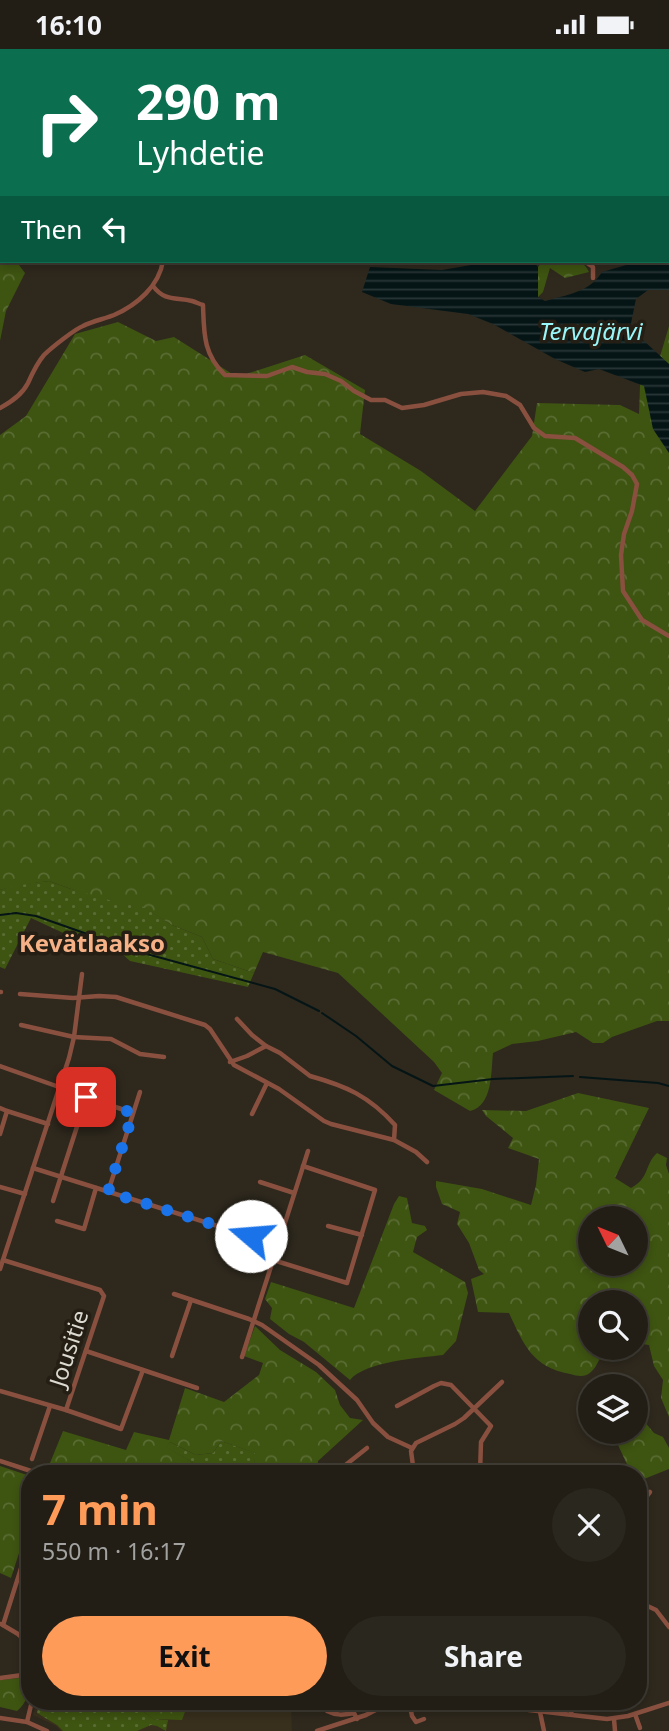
<!DOCTYPE html>
<html lang="en">
<head>
<meta charset="utf-8">
<style>
  :root { --surface:#221e16; --page:#2a271f; --text:#f1f3f6; --muted:#a2a2a1; --line:#3f3c35; --accent:#fe9b59 }
  body { margin:0; font-family:"Noto Sans",sans-serif; background:var(--page); color:var(--text); height:100vh; display:flex; flex-direction:column; font-size:26px; white-space:nowrap }
  * { box-sizing:border-box; margin:0 }
  p { font-size:23px; color:var(--muted) }
  .icon { flex:none; width:38px; height:38px; fill:none; stroke:currentColor; stroke-width:2; stroke-linecap:round; stroke-linejoin:round }
  .map { position:relative; flex:1; overflow:hidden }
  .details { position:absolute; left:21px; top:1416px; width:626px; height:245px; display:flex; flex-direction:column; background:var(--surface); border-radius:28px; box-shadow:0 4px 10px #0003,0 0 0 2px var(--line) }
  .details>* { flex:none }
  .banner { position:absolute; left:0px; top:0px; width:670px; height:214px; box-shadow:0 4px 10px #0003,0 0 0 2px var(--line); background:#0b6e4f; color:#fff; overflow:hidden }
  .needle { width:46px; rotate:313deg }
  .buttons { position:absolute; left:578px; top:1157px; display:grid; gap:14px }
  .buttons a { display:grid; place-items:center; width:70px; height:70px; border-radius:50%; background:var(--surface); box-shadow:0 4px 10px #0003,0 0 0 2px var(--line); font-size:35px }
  .pin { position:absolute; display:grid; place-items:center; width:60px; height:60px; color:#fff; margin:-30px; border-radius:14px; box-shadow:0 4px 10px #0006 }
  .me { position:absolute; width:77px; margin:-38px; rotate:288deg; stroke-linejoin:round; filter:drop-shadow(0 0 5px #0008) }
  .turn { display:flex; align-items:center; gap:24px; height:147px; padding:0 21px; font-size:32px }
  .turn .icon { width:91px; height:91px; stroke-width:2.5 }
  .turn b { display:block; font-size:49px; line-height:60px }
  .then { display:flex; align-items:center; height:66px; padding:0 21px; background:#0003; gap:14px; font-size:26px }
  .round { display:grid; place-items:center; flex:none; width:74px; height:74px; border-radius:37px; background:var(--page) }
  .summary { display:flex; align-items:center; justify-content:space-between; height:119px; padding:0 21px }
  h1 { font-size:42px; font-weight:700; line-height:52px; color:var(--accent) }
  .cta { display:flex; gap:14px; margin-top:auto; padding:14px 21px }
  .cta a { flex:1; height:80px; border-radius:42px; background:var(--accent); color:#111; font-size:28px; font-weight:700; line-height:80px; text-align:center }
  .cta a+a { background:var(--page); color:var(--text) }
  .status { display:flex; justify-content:space-between; align-items:center; height:49px; padding:0 35px; background:var(--surface); direction:ltr }
  .status svg { height:19px; fill:currentColor }
  .map>svg:first-child { display:block }
  .built { fill:#382f1d }
  .grass { fill:url(#grass-dots) }
  .forest { fill:url(#forest-crowns); fill-rule:evenodd }
  .water { fill:url(#water-rules) }
  .lines { fill:none; stroke-linecap:round; stroke-linejoin:round }
  .stream { stroke:#051516; stroke-width:2 }
  .minor { stroke:#89503f; stroke-width:4.5 }
  .route { stroke:#1a73e8; stroke-width:12; stroke-dasharray:0 21.6 }
  .labels { text-anchor:middle; dominant-baseline:central; stroke-width:7; stroke-linejoin:round; paint-order:stroke }
  .street-label { font-size:23px; fill:#dcd9d1; stroke:#241e14 }
  .water-label { font-size:24px; font-style:italic; fill:#99f7f9; stroke:#241e14 }
  .neighbourhood-label { font-size:24px; font-weight:bold; fill:#f7b186; stroke:#241e14 }
</style>
</head>
<body>
<div class="status"><b>16:10</b><svg viewBox="0 0 49 12"><path d="M0 12V9h3v3zM5 12V6h3v6zM10 12V3h3v9zM15 12V0h3v12zM26 1h20v11H26zM47 4h2v5h-2z"/></svg></div>
<div class="map">
<svg width="669" height="1682" viewBox="0 0 669 1682">
  <defs>
    <pattern id="grass-dots" width="8" height="8" patternUnits="userSpaceOnUse" patternTransform="scale(1.75)"><rect width="8" height="8" fill="#3e5411"/><path d="M2 2h.1M6 6h.1" fill="none" stroke="#596c33" stroke-width="1.8" stroke-linecap="round"/></pattern>
    <pattern id="forest-crowns" width="20" height="18" patternUnits="userSpaceOnUse" patternTransform="scale(1.75)"><rect width="20" height="18" fill="#3e5411"/><path d="M2 6a3 3 0 1 1 6 0M12 15a3 3 0 1 1 6 0" fill="none" stroke="#596c33"/></pattern>
    <pattern id="water-rules" width="6" height="5" patternUnits="userSpaceOnUse" patternTransform="scale(1.75)"><rect width="6" height="5" fill="#051516"/><path d="M0 2.5h6" fill="none" stroke="#293637"/></pattern>
  </defs>
  <rect width="100%" height="100%" fill="#2e281d"/>
  <!-- built -->
  <polygon class="built" points="37,1652 291,1652 292,1682 61,1682 56,1677 33,1666"/>
  <!-- grass -->
  <g class="grass">
    <polygon points="49,832 71,840 132,850 172,876 202,888 213,910 254,924 248,938 130,912 119,902 100,896 87,895 31,869 5,920 0,918 0,841 14,836"/>
    <polygon points="221,1392 256,1404 254,1415 269,1419 276,1424 234,1424 193,1414 166,1398 170,1393 196,1406 213,1404"/>
    <polygon points="39,1652 86,1653 92,1659 108,1659 117,1655 135,1656 153,1670 168,1671 166,1682 157,1677 151,1676 137,1682 63,1682 57,1676 37,1664"/>
  </g>
  <!-- forest -->
  <g class="forest">
    <polygon points="0,190 2,193 2,212 16,212 25,224 6,262 0,292"/>
    <path d="M551 212C566 212 582 207 589 223L565 229 550 219 543 243 538 248V218L542 213Z"/>
    <path d="M118 273 156 292 174 288 237 328 305 306 365 341 360 385 421 422 475 462 532 387 537 354 620 356 639 365 640 336 656 321 669 277V972H657L612 988 603 994H593L576 983 538 992 512 995 493 1004C491 1022 493 1057 470 1062L434 1041 442 1024 434 1013 338 924 263 903 254 924 213 910 202 888 172 876 132 851 126 856 71 840 49 832 14 837 0 841V386L26 367 75 285Z"/>
    <path d="M578 1044 649 1059 615 1129 631 1139C650 1129 644 1116 657 1104L667 1109 666 1116 669 1125V1368L661 1349 663 1331 654 1317 649 1296 635 1294V1253H590V1298L605 1299C601 1306 597 1318 591 1323 584 1329 578 1327 570 1325 532 1318 524 1296 509 1264L478 1263 471 1230 484 1225 479 1221 469 1194 457 1175 460 1163 442 1155 436 1138V1132L482 1140 531 1156 536 1136 539 1110 508 1099 513 1089 486 1067 482 1061 526 1062ZM590 1169H635V1214H590Z"/>
    <path d="M399 1147 407 1149 412 1174 425 1177 427 1181 417 1188 413 1203 465 1233 468 1244 456 1292 443 1306C419 1309 366 1312 350 1331L304 1293 289 1285 270 1270 272 1259 265 1250 271 1233 354 1259 394 1155Z"/>
    <polygon points="255,1277 280,1301 316,1323 335,1341 340,1356 350,1369 363,1371 318,1412 317,1424 276,1424 269,1419 254,1415 255,1404 221,1392 213,1404 196,1406 170,1393 167,1398 193,1414 234,1424 60,1424 50,1414 63,1382 126,1401 134,1383 169,1391 185,1339 224,1353 259,1326 263,1314 244,1307"/>
    <polygon points="635,1364 639,1366 654,1384 663,1388 669,1399 669,1420 639,1432 639,1424 631,1424 612,1383 635,1382"/>
    <polygon points="0,1417 30,1427 30,1470 11,1529 0,1524"/>
    <path d="M28 1628 30 1629C30 1641 27 1654 17 1662L0 1658V1631Z"/>
    <polygon points="113,1652 181,1653 186,1660 182,1671 153,1670 135,1656 117,1655"/>
  </g>
  <!-- water -->
  <g class="water">
    <polygon points="251,0 498,0 497,2 252,2"/>
    <path d="M669 207V241H648L636 250 630 279 669 315V404L653 380 644 337 599 320 585 323 555 310 493 275 468 265 391 255 362 243 370 218 442 221 471 216H490L499 212H533L538 218V248L545 252C566 246 590 243 602 223L640 212H668Z"/>
  </g>
  <g class="lines">
    <!-- stream -->
    <g class="stream">
      <polyline points="0,866 16,864 36,867 127,899"/>
      <polyline points="132,901 275,940 319,962"/>
      <polyline points="322,964 356,987 392,1017 433,1037 493,1030 573,1027"/>
      <polyline points="580,1028 658,1034 669,1037"/>
    </g>
    <!-- minor -->
    <g class="minor">
      <polyline points="53,0 57,2"/>
      <polyline points="668,76 669,76"/>
      <polyline points="668,90 669,91"/>
      <polyline points="0,137 2,137"/>
      <polyline points="584,212 593,218 593,229"/>
      <path d="M153 237C165 253 176 248 192 252 196 253 199 255 203 256 204 284 203 305 225 326L267 327 292 318 307 323 325 325 341 332 354 342 371 351H385L402 359 424 356 461 345 483 343 506 347 520 356 534 379 545 387 575 389 623 418 632 426 637 435 632 462 624 485 621 506 623 542 642 571 669 587"/>
      <path d="M0 359C11 353 22 346 28 334 32 325 37 314 44 306 51 299 75 280 83 277 93 272 104 270 114 266 137 256 159 237 163 212"/>
      <polyline points="0,943 1,943"/>
      <polyline points="20,945 73,949 99,947 116,948 205,976 210,980 234,1016 279,1040 324,1072 331,1075 394,1091 416,1103 427,1113"/>
      <path d="M237 970 252 986 266 997 280 1004 310 1027C346 1037 369 1047 395 1076L394 1091"/>
      <polyline points="21,976 74,988 111,990 140,1005 164,1008"/>
      <polyline points="230,1013 247,1007 266,997"/>
      <polyline points="0,1017 59,1038"/>
      <polyline points="86,1048 133,1064"/>
      <polyline points="0,1059 7,1062"/>
      <polyline points="252,1065 267,1034"/>
      <polyline points="0,1085 7,1062 48,1075"/>
      <polyline points="33,1119 278,1196"/>
      <polyline points="260,1133 294,1144"/>
      <polyline points="0,1138 25,1145"/>
      <polyline points="108,1143 140,1043"/>
      <polyline points="53,1152 93,1028"/>
      <polyline points="57,1172 84,1180 96,1139"/>
      <polyline points="328,1177 362,1186"/>
      <polyline points="273,1211 347,1234 375,1141 303,1117"/>
      <polyline points="0,1220 69,1009 74,988 82,925"/>
      <polyline points="174,1245 249,1270 262,1276 319,1316 357,1351 373,1374 388,1388 412,1399"/>
      <polyline points="86,1302 197,1339"/>
      <polyline points="172,1307 191,1251"/>
      <polyline points="242,1308 308,1102"/>
      <polyline points="0,1342 66,1361 104,1247 100,1241 3,1211"/>
      <polyline points="397,1357 434,1337 441,1334 451,1336 491,1377 481,1393 480,1424"/>
      <polyline points="66,1361 121,1380 143,1321"/>
      <polyline points="32,1410 50,1357"/>
      <polyline points="0,1412 37,1424"/>
      <polyline points="340,1424 343,1418 367,1399"/>
      <polyline points="414,1424 411,1402 416,1394 455,1375 464,1369 502,1333"/>
      <polyline points="639,1457 650,1443"/>
      <polyline points="639,1553 656,1561 669,1578"/>
      <polyline points="1,1575 18,1585 30,1596"/>
      <polyline points="3,1576 30,1491"/>
      <polyline points="0,1629 30,1625"/>
      <path d="M322 1652 326 1656 327 1662C337 1667 343 1666 354 1664L357 1670"/>
      <polyline points="409,1652 412,1667 416,1673 424,1670"/>
      <polyline points="496,1652 529,1661 607,1670 628,1667 669,1654"/>
      <polyline points="374,1660 385,1652"/>
      <polyline points="540,1663 544,1682"/>
      <polyline points="571,1665 573,1652"/>
      <polyline points="635,1665 640,1679"/>
      <polyline points="0,1669 27,1673 47,1682"/>
      <polyline points="614,1670 615,1682"/>
      <polyline points="27,1673 32,1652"/>
      <polyline points="317,1682 366,1666 393,1652"/>
    </g>
  </g>
  <g class="lines">
    <!-- route -->
    <polyline class="route" points="86,1048 133,1064 108,1143 251,1187"/>
  </g>
  <g class="labels">
    <!-- street labels -->
    <g class="street-label">
      <text transform="translate(68 1299) rotate(-72)">Jousitie</text>
    </g>
    <!-- water labels -->
    <g class="water-label">
      <text x="591" y="281">Tervajärvi</text>
    </g>
    <!-- neighbourhood labels -->
    <g class="neighbourhood-label">
      <text x="92" y="893">Kevätlaakso</text>
    </g>
  </g>
</svg>
<div class="buttons">
<a><svg class="needle" viewBox="-14 -14 28 28"><path d="M0-13l5 13h-10z" fill="#e53935"/><path d="M0 13l5-13h-10z" fill="#a2a2a1"/></svg></a>
<a><svg class="icon" aria-label="search" viewBox="0 0 24 24"><circle cx="10" cy="10" r="6"/><path d="M15 15l6 6"/></svg></a>
<a><svg class="icon" aria-label="layers" viewBox="0 0 24 24"><path d="M12 4l9 5-9 5-9-5zM3 14l9 5 9-5"/></svg></a>
</div>
<div class="pin" style="left:86px;top:1048px;background:#d93025"><svg class="icon" aria-label="arrive" viewBox="0 0 24 24"><path d="M6 21V4h12l-3 4 3 4H6"/></svg></div>
<svg class="me" style="left:251px;top:1187px" viewBox="-20 -20 40 40"><circle r="19" fill="#fff"/><path d="M0-13L10 11 0 6-10 11z" fill="#1a73e8"/></svg>
<div class="banner">
<div class="turn"><svg class="icon" aria-label="right" viewBox="0 0 24 24"><path d="M7 20v-9h11M14 6l5 5-5 5"/></svg><div><b>290 m</b>Lyhdetie</div></div>
<div class="then">Then<svg class="icon" aria-label="left" viewBox="0 0 24 24"><path d="M17 20v-9H6M10 6l-5 5 5 5"/></svg></div>
</div>
<section class="details">
<div class="summary"><div><h1>7 min</h1><p>550 m · 16:17</p></div><a class="round"><svg class="icon" aria-label="close" viewBox="0 0 24 24"><path d="M6 6l12 12M18 6L6 18"/></svg></a></div>
<div class="cta"><a>Exit</a><a>Share</a></div>
</section>
</div>
</body>
</html>
